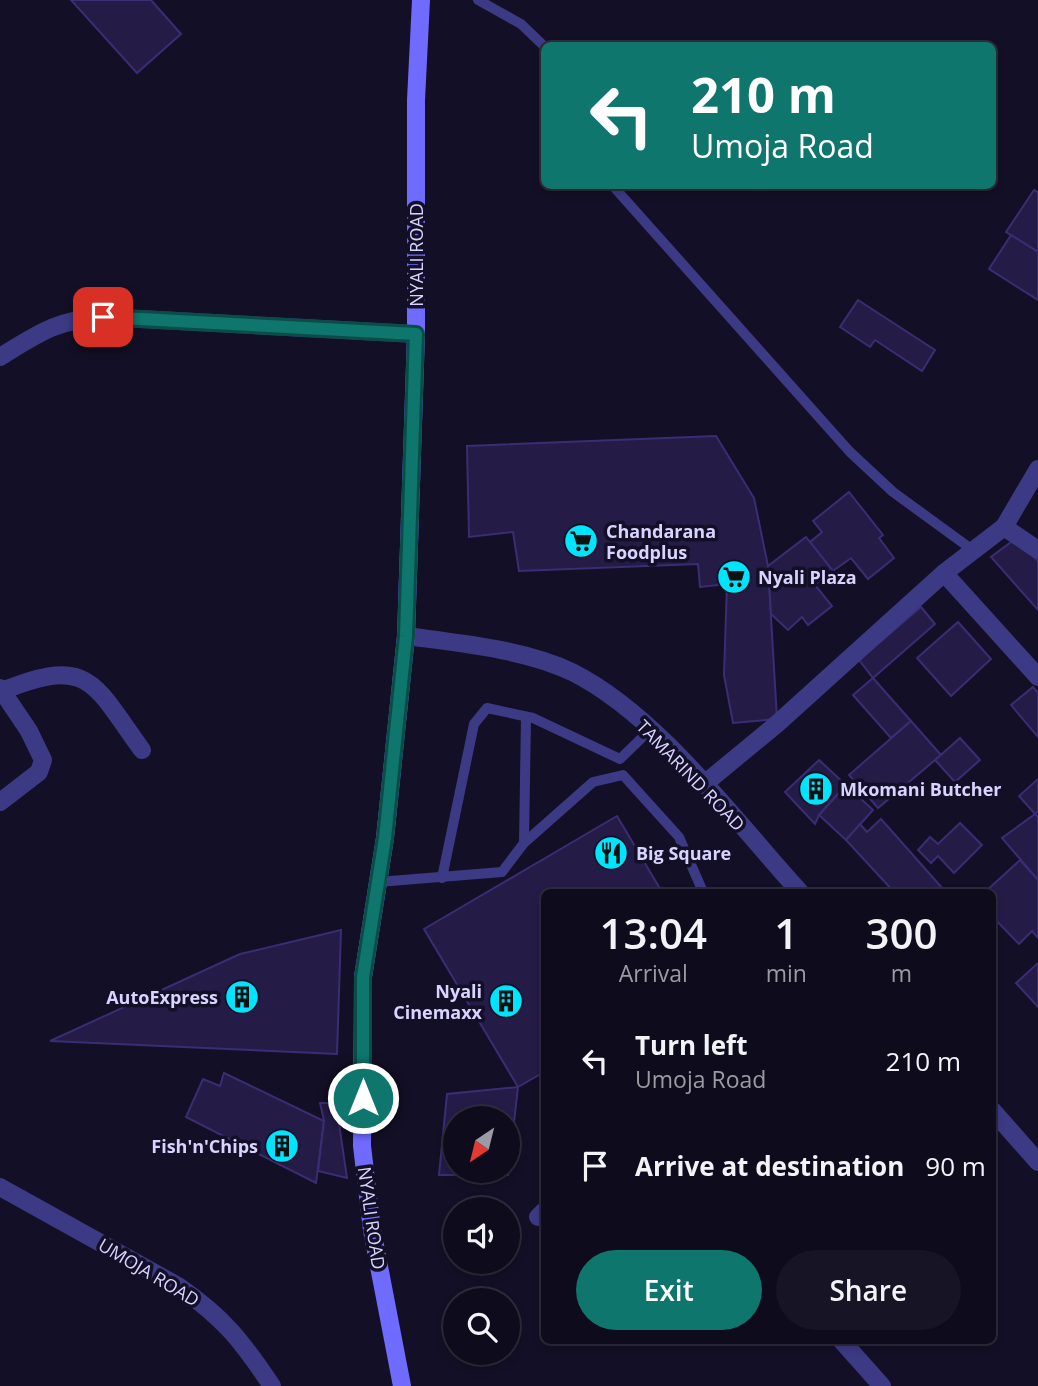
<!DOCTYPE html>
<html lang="en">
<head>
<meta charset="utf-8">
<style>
  :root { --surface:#0e0b1c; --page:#171425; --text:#f1f3f6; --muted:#9b9ba3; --line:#2e2b3b; --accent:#0f766e }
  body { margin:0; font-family:"Open Sans",sans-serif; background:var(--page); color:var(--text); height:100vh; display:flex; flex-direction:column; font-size:26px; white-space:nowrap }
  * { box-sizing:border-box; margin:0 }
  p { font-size:23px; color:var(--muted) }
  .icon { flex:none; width:38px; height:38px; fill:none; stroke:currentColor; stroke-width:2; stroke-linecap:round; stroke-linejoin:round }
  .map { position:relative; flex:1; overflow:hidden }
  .side { position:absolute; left:541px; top:889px; width:455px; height:455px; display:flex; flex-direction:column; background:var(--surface); border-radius:10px; box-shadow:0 4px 10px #0003,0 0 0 2px var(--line) }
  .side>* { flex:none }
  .hud { position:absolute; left:541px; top:42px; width:455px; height:147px; border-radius:10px; box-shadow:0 4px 10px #0003,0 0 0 2px var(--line); background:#0f766e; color:#fff; overflow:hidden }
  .needle { width:46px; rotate:215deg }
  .buttons { position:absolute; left:443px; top:1106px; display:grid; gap:14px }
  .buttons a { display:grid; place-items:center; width:77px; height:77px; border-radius:50%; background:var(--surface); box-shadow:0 4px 10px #0003,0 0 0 2px var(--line); font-size:35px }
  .pin { position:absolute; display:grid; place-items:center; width:60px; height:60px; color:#fff; margin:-30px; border-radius:14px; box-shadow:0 4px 10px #0006 }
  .me { position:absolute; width:77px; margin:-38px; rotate:0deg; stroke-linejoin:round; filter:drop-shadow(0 0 5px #0008) }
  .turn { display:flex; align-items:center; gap:24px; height:147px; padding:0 35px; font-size:32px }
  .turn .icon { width:91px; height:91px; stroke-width:2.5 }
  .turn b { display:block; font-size:49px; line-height:60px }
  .eta { display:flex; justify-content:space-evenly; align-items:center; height:119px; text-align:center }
  .eta b { font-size:42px; font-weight:600; line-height:49px }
  .cta { display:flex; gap:14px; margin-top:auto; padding:14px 35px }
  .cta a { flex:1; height:80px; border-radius:42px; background:var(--accent); color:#fff; font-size:28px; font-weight:600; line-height:80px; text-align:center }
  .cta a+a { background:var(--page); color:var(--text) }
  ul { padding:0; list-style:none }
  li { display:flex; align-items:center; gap:21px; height:105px; padding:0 35px }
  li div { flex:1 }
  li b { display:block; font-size:26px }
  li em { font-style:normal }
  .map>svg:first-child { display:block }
  .building { fill:#241b47; stroke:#3b2d73; stroke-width:2; fill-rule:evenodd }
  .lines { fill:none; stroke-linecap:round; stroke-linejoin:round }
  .service { stroke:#3d3a85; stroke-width:10 }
  .minor { stroke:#3d3a85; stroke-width:18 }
  .secondary { stroke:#6f6bff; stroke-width:18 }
  .route-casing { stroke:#0a4d48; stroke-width:18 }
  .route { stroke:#0f766e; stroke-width:12 }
  .labels { text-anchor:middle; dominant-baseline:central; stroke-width:7; stroke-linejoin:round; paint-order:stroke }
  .street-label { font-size:18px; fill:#d9d4ff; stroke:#130f26 }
  .poi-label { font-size:18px; font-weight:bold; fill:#d9d4ff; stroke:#130f26; text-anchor:start }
</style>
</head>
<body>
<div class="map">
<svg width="1038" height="1386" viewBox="0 0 1038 1386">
  <rect width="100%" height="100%" fill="#130f26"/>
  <!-- building -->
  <g class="building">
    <polygon points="71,0 151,0 181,34 137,73"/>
    <polygon points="1034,190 1038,192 1038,252 1006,232"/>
    <polygon points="1011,235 1038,252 1038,300 989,269"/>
    <polygon points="858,300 935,350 922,371 875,340 870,347 840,327"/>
    <polygon points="716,436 754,498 768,566 777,719 733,723 724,675 727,584 700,587 698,564 519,571 513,532 469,537 467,446"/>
    <polygon points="849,492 883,535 879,538 894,558 868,579 851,558 833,571 810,542 822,532 813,521"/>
    <polygon points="806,537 833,571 815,585 832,606 808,625 802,617 788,630 771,614 768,566"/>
    <polygon points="1015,539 1038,561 1038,610 991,557"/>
    <polygon points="921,607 935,624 873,678 859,660"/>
    <polygon points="958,622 991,659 951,696 917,658"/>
    <polygon points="873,678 911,721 891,738 853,695"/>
    <polygon points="1033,687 1038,693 1038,737 1011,705"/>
    <polygon points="911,721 941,755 878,808 849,775"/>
    <polygon points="960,738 980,760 955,782 935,760"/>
    <polygon points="819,760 846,785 819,815 815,824 785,792"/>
    <polygon points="1038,779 1038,811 1035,814 1019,796"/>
    <polygon points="846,785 873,810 846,840 819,815"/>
    <polygon points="1035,814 1038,817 1038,880 1002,838"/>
    <polygon points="617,816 662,892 544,892 544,1072 518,1087 424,929"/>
    <polygon points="881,819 944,890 941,892 894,892 846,840 860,824 867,832"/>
    <polygon points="960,823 982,845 954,873 938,856 931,863 918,850 930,837 938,844"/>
    <polygon points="1020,860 1038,880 1038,938 1032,931 1019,944 992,916 992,892 985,892"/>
    <polygon points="341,930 337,1054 50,1041 240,954"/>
    <polygon points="1038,963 1038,1007 1016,983"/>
    <polygon points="224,1073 324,1121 316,1183 186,1117 203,1079 220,1086"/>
    <path d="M518 1087 508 1175H439L447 1094ZM455 1118H508V1171H455Z"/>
    <polygon points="320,1103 336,1103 347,1178 318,1171 324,1121"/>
  </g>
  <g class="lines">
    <!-- service -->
    <g class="service">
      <polyline points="478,0 521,24 544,46"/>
      <polyline points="613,186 850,452 893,492 974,551"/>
      <polyline points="524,843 526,717"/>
      <polyline points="442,878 474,724 487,708 533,718 620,759 651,729"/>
      <polyline points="378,882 502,872 524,843 593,782 623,775 679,837 703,892"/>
    </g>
    <!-- minor -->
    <g class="minor">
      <path d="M0 357C39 333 56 320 103 317L416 334"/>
      <polyline points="1004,527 1038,550"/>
      <polyline points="944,573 1038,677"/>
      <path d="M406 636C458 643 524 649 572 672 658 715 735 821 800 892"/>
      <polyline points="0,688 29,731 43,760 39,772 0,802"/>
      <path d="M2 691C90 655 93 683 142 750"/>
      <polyline points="703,785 778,723 944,573 1004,527 1038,469"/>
      <polyline points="992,1110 1038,1162"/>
      <path d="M0 1187 178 1286C224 1318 241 1340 272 1386"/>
      <polyline points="538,1217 544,1211"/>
      <polyline points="841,1340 882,1386"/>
    </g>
    <!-- secondary -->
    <polyline class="secondary" points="402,1386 372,1230 362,1146 363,977 385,838 406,636 416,334 416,100 421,0"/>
  </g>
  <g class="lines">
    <!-- route casing -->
    <g class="route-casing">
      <polyline id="route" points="103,317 416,334 406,636 385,838 363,977 363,1098"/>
    </g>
    <!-- route -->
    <use href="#route" class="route"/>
  </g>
  <!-- icons -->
  <defs>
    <g id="supermarket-disc" transform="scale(1.75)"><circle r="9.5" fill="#00e5ff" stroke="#130f26"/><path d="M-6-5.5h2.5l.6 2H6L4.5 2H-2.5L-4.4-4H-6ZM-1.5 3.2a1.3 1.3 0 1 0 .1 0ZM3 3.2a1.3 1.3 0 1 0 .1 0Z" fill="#111"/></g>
    <g id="building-disc" transform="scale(1.75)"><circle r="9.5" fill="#00e5ff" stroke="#130f26"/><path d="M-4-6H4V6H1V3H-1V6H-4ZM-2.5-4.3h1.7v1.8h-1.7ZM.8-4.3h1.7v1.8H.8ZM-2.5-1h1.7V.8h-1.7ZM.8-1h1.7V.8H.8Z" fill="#111"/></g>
    <g id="restaurant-disc" transform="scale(1.75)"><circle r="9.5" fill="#00e5ff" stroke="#130f26"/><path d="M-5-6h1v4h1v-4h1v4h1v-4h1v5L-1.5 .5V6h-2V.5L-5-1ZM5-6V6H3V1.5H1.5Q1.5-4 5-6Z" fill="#111"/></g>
  </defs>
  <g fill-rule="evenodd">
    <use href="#supermarket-disc" x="581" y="541"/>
    <use href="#supermarket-disc" x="734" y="577"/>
    <use href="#building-disc" x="816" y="789"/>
    <use href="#restaurant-disc" x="611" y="853"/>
    <use href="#building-disc" x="242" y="997"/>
    <use href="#building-disc" x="506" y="1001"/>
    <use href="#building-disc" x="282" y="1146"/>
  </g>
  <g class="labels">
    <!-- street labels -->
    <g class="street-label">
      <text transform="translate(416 255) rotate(-90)">NYALI ROAD</text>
      <text transform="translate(691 775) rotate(46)">TAMARIND ROAD</text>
      <text transform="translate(372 1218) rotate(82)">NYALI ROAD</text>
      <text transform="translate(149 1272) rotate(31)">UMOJA ROAD</text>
    </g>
    <!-- poi labels -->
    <g class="poi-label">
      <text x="606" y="531">Chandarana<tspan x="606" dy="21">Foodplus</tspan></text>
      <text x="758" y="577">Nyali Plaza</text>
      <text x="840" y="789">Mkomani Butcher</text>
      <text x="636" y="853">Big Square</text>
      <text x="482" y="991" text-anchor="end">Nyali<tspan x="482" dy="21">Cinemaxx</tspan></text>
      <text x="218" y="997" text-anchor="end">AutoExpress</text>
      <text x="258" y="1146" text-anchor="end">Fish'n'Chips</text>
    </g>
  </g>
</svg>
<div class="buttons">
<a><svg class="needle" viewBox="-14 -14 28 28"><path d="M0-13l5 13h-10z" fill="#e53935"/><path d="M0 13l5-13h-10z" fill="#9b9ba3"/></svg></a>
<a><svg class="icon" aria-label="sound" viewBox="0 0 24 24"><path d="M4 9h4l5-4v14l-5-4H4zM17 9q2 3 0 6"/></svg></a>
<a><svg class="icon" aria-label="search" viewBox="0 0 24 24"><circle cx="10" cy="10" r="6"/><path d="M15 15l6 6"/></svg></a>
</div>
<div class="pin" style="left:103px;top:317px;background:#d93025"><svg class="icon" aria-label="arrive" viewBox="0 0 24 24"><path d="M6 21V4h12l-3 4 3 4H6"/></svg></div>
<svg class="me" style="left:363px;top:1098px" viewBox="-20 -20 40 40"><circle r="17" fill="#0f766e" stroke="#fff" stroke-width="3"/><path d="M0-11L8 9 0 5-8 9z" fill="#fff"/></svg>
<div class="hud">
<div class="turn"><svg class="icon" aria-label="left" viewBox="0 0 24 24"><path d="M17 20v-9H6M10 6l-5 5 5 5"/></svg><div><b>210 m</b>Umoja Road</div></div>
</div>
<section class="side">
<div class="eta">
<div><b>13:04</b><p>Arrival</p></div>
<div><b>1</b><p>min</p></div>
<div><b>300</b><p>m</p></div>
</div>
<ul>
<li><svg class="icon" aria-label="left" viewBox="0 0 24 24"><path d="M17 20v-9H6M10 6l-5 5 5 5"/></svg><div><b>Turn left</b><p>Umoja Road</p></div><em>210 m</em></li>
<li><svg class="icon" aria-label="arrive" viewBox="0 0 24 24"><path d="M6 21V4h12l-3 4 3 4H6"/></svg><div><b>Arrive at destination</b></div><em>90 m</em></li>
</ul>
<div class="cta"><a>Exit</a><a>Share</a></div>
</section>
</div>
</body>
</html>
